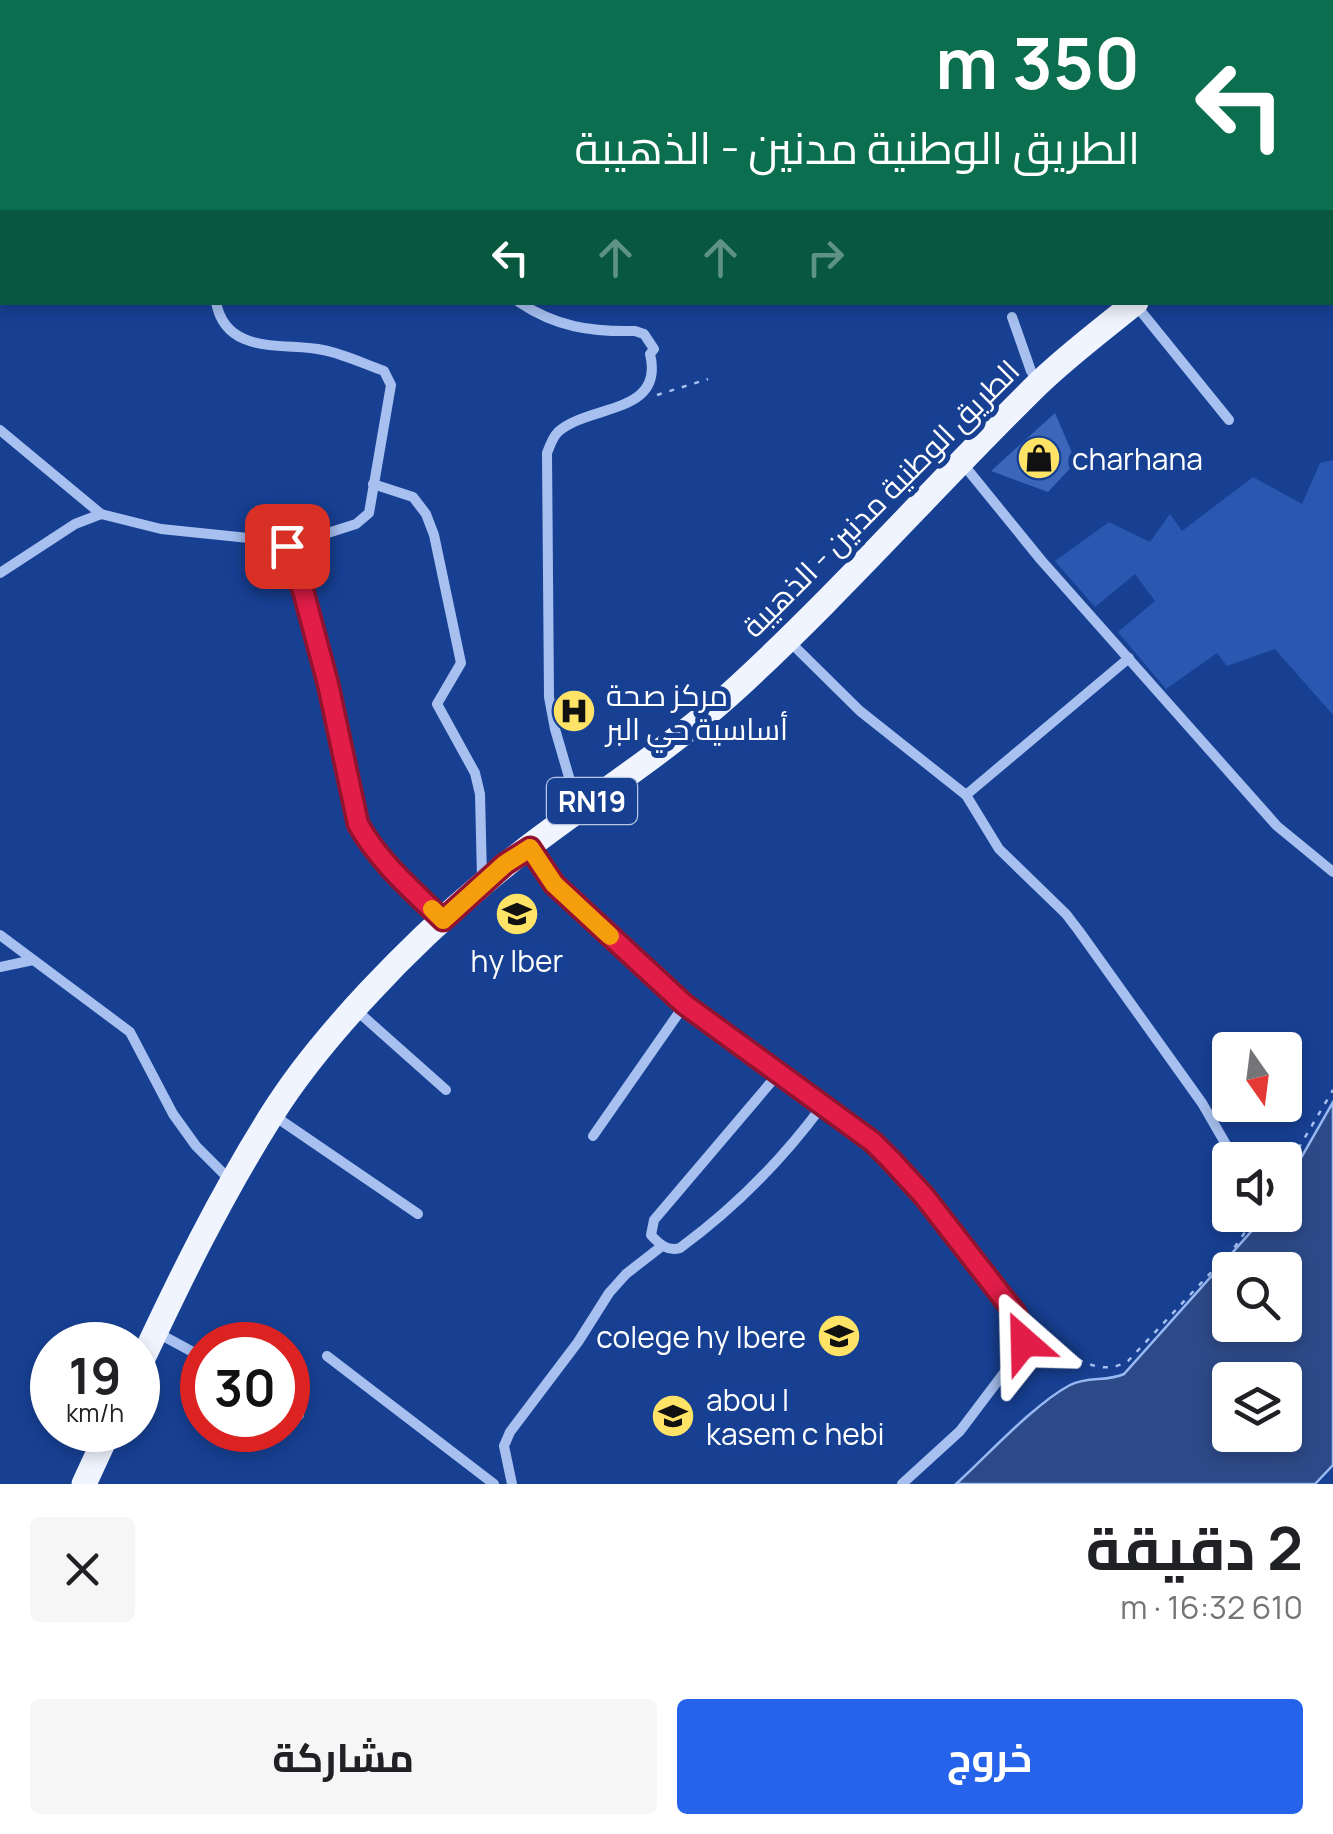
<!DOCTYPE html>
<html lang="ar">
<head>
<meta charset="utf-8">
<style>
  :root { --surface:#fff; --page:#f6f6f6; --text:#202124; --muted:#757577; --accent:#2563eb }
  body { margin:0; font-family:Manrope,Cairo,sans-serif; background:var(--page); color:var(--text); direction:rtl; height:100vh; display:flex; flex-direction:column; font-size:38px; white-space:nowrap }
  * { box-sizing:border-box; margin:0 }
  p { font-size:32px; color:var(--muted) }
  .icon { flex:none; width:55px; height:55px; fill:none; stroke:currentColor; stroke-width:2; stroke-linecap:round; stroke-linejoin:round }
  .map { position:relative; height:1484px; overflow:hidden; direction:ltr }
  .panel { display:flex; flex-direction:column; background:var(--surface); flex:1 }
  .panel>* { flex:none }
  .hud { position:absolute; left:0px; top:0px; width:1335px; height:305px; box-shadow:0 5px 15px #0003; direction:rtl; background:#0b6e4f; color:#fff; overflow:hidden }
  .needle { width:65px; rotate:166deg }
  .tools { position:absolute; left:1212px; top:1032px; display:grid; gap:20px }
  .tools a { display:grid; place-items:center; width:90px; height:90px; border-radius:10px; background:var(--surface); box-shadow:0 5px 15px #0003; font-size:50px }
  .speed { position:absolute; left:30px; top:1322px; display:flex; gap:20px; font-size:50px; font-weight:700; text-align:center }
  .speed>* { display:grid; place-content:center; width:130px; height:130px; border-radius:50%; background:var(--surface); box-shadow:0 5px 15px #0003; line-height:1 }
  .speed small { font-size:25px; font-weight:400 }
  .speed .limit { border:15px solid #d22; background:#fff; color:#111 }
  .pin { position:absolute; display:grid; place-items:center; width:85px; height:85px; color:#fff; margin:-42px; border-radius:20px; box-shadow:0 5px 15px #0006 }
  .me { position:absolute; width:110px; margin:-55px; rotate:335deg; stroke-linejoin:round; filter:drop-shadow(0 0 8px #0008) }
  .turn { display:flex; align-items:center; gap:35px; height:210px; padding:0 30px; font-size:45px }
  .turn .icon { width:130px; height:130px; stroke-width:2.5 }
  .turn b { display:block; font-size:70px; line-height:85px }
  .lanes { display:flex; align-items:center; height:95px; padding:0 30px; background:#0003; justify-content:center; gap:50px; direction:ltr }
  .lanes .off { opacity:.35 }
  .round { display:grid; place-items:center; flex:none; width:105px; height:105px; border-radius:10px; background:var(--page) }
  .headline { display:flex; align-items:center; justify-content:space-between; height:170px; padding:0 30px }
  h1 { font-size:60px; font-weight:700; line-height:75px }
  .primary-button { display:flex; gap:20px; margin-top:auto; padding:20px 30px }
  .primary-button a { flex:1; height:115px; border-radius:10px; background:var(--accent); color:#fff; font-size:40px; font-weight:700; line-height:115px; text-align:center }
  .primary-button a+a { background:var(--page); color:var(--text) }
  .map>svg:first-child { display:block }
  .green { fill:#2a58b1 }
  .water { fill:#2d4a88; stroke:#99b9f3; stroke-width:2.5; fill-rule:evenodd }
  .building { fill:#3c66b9 }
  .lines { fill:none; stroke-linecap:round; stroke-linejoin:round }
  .path { stroke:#a7c0f0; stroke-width:2.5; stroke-dasharray:5 8; stroke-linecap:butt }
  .minor { stroke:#a7c0f0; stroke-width:10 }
  .primary { stroke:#f0f4ff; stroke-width:25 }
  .route-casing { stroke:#92132f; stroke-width:25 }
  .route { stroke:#e11d48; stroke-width:18 }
  .slow { stroke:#f59e0b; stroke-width:18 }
  .labels { text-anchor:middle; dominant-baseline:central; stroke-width:10; stroke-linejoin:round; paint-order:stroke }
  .shield { fill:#174093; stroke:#b9c6df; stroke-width:2.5 }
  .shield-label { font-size:28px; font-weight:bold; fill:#fff }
  .poi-label { font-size:30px; fill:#fff; stroke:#174093; text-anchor:start }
  .street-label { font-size:30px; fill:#fff; stroke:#174093 }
</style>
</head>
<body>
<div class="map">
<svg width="1333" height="1484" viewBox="0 0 1333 1484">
  <rect width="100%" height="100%" fill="#174093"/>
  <!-- green -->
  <polygon class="green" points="1333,460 1333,715 1275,649 1227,666 1217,653 1166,689 1118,632 1155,601 1135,574 1095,607 1055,561 1109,522 1150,542 1170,514 1182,531 1253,477 1302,504 1320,463"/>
  <!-- water -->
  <path class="water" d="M1333 1102V1465L1315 1484H956C988 1455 1033 1405 1070 1385 1088 1376 1107 1382 1124 1374L1266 1215H1285V1186ZM1230 1270H1285V1325H1230ZM1230 1380H1285V1435H1230Z"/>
  <!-- building -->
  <polygon class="building" points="1055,413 1076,462 1048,492 991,471"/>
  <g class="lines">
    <!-- path -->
    <g class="path">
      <polyline points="657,395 708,379"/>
      <polyline points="1285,1171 1333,1090"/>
      <path d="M1036 1329C1063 1349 1095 1381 1128 1361L1234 1248 1257 1215"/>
    </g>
    <!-- minor -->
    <g class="minor">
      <polyline points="711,2 712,0"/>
      <polyline points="1083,2 1083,0"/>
      <path d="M216 302C226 357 287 342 323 350 344 354 364 364 384 371L391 385 369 513 356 524 287 546"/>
      <path d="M519 302C556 327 591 332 635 331L644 334 654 349 650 354C665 415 589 404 558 432 552 438 550 446 547 453L549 697 555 729 578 808"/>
      <polyline points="1135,304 1229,420"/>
      <polyline points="1012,317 1031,371 1038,381"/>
      <path d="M0 430 101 514 161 529 258 539 287 546 304 594 328 684 358 824C379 862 412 890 442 919"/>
      <polyline points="963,464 1041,560 1277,826 1333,872"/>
      <polyline points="373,484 413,497 426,514 434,535 461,663 437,704 475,773 480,794 482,878"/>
      <polyline points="0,573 75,524 101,514"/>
      <polyline points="788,640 860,711 966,795 999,849 1066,914 1079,931 1202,1103 1235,1160"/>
      <polyline points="966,795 1129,658"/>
      <polyline points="530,849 563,892 685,1004 873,1142 909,1178 1015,1313 1024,1333 1019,1353 960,1431 902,1484"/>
      <polyline points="0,935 130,1032 173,1114 196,1146 231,1181"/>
      <polyline points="0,967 33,960"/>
      <polyline points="356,1010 446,1090"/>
      <path d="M778 1074 654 1220 651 1235C659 1244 668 1252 680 1248 733 1209 782 1160 822 1106"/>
      <polyline points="273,1115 418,1214"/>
      <polyline points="593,1136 685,1004"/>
      <polyline points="156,1332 202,1357"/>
      <polyline points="327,1356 494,1484"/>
      <polyline points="288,1407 299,1415"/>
      <polyline points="512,1484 504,1446 510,1432 578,1342 609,1293 626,1274 662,1246"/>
    </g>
    <!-- primary -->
    <g class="primary">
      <polyline points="1332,132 1333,131"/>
      <path d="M138 1369C178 1283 220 1197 271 1116 320 1037 412 943 484 883 562 816 652 764 729 695 837 597 933 487 1037 385 1068 355 1103 329 1136 302"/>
      <polyline points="84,1484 109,1430"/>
    </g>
  </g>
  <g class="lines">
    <!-- route casing -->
    <g class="route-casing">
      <path id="route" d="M287 546 304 594 328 684 358 824C379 862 412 890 443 920L505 864 530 848 554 884 684 1004 873 1142 890 1159 924 1196 1015 1313 1024 1333V1342"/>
    </g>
    <!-- route -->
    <use href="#route" class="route"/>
    <!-- slow -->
    <polyline class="slow" points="432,909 443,920 505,864 530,848 554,884 610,936"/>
  </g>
  <!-- icons -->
  <defs>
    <g id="shop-disc" transform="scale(2.25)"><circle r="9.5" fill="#ffe366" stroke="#174093"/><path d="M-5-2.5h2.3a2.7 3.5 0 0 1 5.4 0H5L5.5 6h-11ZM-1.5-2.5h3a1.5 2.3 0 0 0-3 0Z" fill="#111"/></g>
    <g id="hospital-disc" transform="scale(2.25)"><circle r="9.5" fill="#ffe366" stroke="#174093"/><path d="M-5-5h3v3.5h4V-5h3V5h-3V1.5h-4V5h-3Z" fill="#111"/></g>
    <g id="school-disc" transform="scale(2.25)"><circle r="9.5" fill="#ffe366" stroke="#174093"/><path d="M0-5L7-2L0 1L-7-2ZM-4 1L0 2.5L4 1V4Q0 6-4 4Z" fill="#111"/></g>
    <g id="university-disc" transform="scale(2.25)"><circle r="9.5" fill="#ffe366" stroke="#174093"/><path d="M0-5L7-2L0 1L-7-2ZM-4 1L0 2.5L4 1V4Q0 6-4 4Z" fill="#111"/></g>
  </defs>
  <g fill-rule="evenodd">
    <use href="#shop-disc" x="1039" y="458"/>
    <use href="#hospital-disc" x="574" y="711"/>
    <use href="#school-disc" x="517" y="914"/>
    <use href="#university-disc" x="839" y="1336"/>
    <use href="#university-disc" x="673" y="1416"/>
  </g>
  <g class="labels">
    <!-- shield labels -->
    <rect class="shield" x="547" y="778" width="90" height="46" rx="8"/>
    <g class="shield-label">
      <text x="592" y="801">RN19</text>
    </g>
    <!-- poi labels -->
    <g class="poi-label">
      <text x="1072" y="458">charhana</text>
      <text x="606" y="694">مركز صحة<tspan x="606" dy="34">أساسية حي البر</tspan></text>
      <text x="517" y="960" text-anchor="middle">hy lber</text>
      <text x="806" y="1336" text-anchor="end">colege hy lbere</text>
      <text x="706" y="1399">abou l<tspan x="706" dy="34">kasem c hebi</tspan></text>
    </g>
    <!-- street labels -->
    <g class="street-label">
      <text transform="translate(880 498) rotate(-45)">الطريق الوطنية مدنين - الذهيبة</text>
    </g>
  </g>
</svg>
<div class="tools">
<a><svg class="needle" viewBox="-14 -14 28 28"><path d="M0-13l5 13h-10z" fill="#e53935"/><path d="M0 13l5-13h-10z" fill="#757577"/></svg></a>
<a><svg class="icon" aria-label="sound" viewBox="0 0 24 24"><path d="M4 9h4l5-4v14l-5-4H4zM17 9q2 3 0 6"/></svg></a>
<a><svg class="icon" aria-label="search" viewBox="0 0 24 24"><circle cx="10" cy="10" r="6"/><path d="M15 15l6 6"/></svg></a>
<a><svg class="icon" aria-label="layers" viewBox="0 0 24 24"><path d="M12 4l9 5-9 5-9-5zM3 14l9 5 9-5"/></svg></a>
</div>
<div class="speed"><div>19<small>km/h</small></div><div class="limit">30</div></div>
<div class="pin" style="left:287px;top:546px;background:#d93025"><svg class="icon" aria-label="arrive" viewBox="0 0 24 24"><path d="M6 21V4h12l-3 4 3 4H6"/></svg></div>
<svg class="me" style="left:1024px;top:1342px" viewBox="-20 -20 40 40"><path d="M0-17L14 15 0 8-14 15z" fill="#e11d48" stroke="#fff" stroke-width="4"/></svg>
<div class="hud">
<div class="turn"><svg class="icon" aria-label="left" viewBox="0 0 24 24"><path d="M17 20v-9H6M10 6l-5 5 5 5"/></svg><div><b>350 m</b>الطريق الوطنية مدنين - الذهيبة</div></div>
<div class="lanes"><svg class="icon" aria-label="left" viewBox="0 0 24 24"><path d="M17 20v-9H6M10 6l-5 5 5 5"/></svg><svg class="icon off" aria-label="ahead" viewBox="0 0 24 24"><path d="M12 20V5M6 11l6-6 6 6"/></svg><svg class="icon off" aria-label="ahead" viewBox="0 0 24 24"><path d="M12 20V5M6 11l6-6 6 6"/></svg><svg class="icon off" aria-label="right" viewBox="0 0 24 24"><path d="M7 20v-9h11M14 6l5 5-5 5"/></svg></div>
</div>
</div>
<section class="panel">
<div class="headline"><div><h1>2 دقيقة</h1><p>610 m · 16:32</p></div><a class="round"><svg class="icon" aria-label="close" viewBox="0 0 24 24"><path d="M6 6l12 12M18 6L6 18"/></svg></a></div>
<div class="primary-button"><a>خروج</a><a>مشاركة</a></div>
</section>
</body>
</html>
